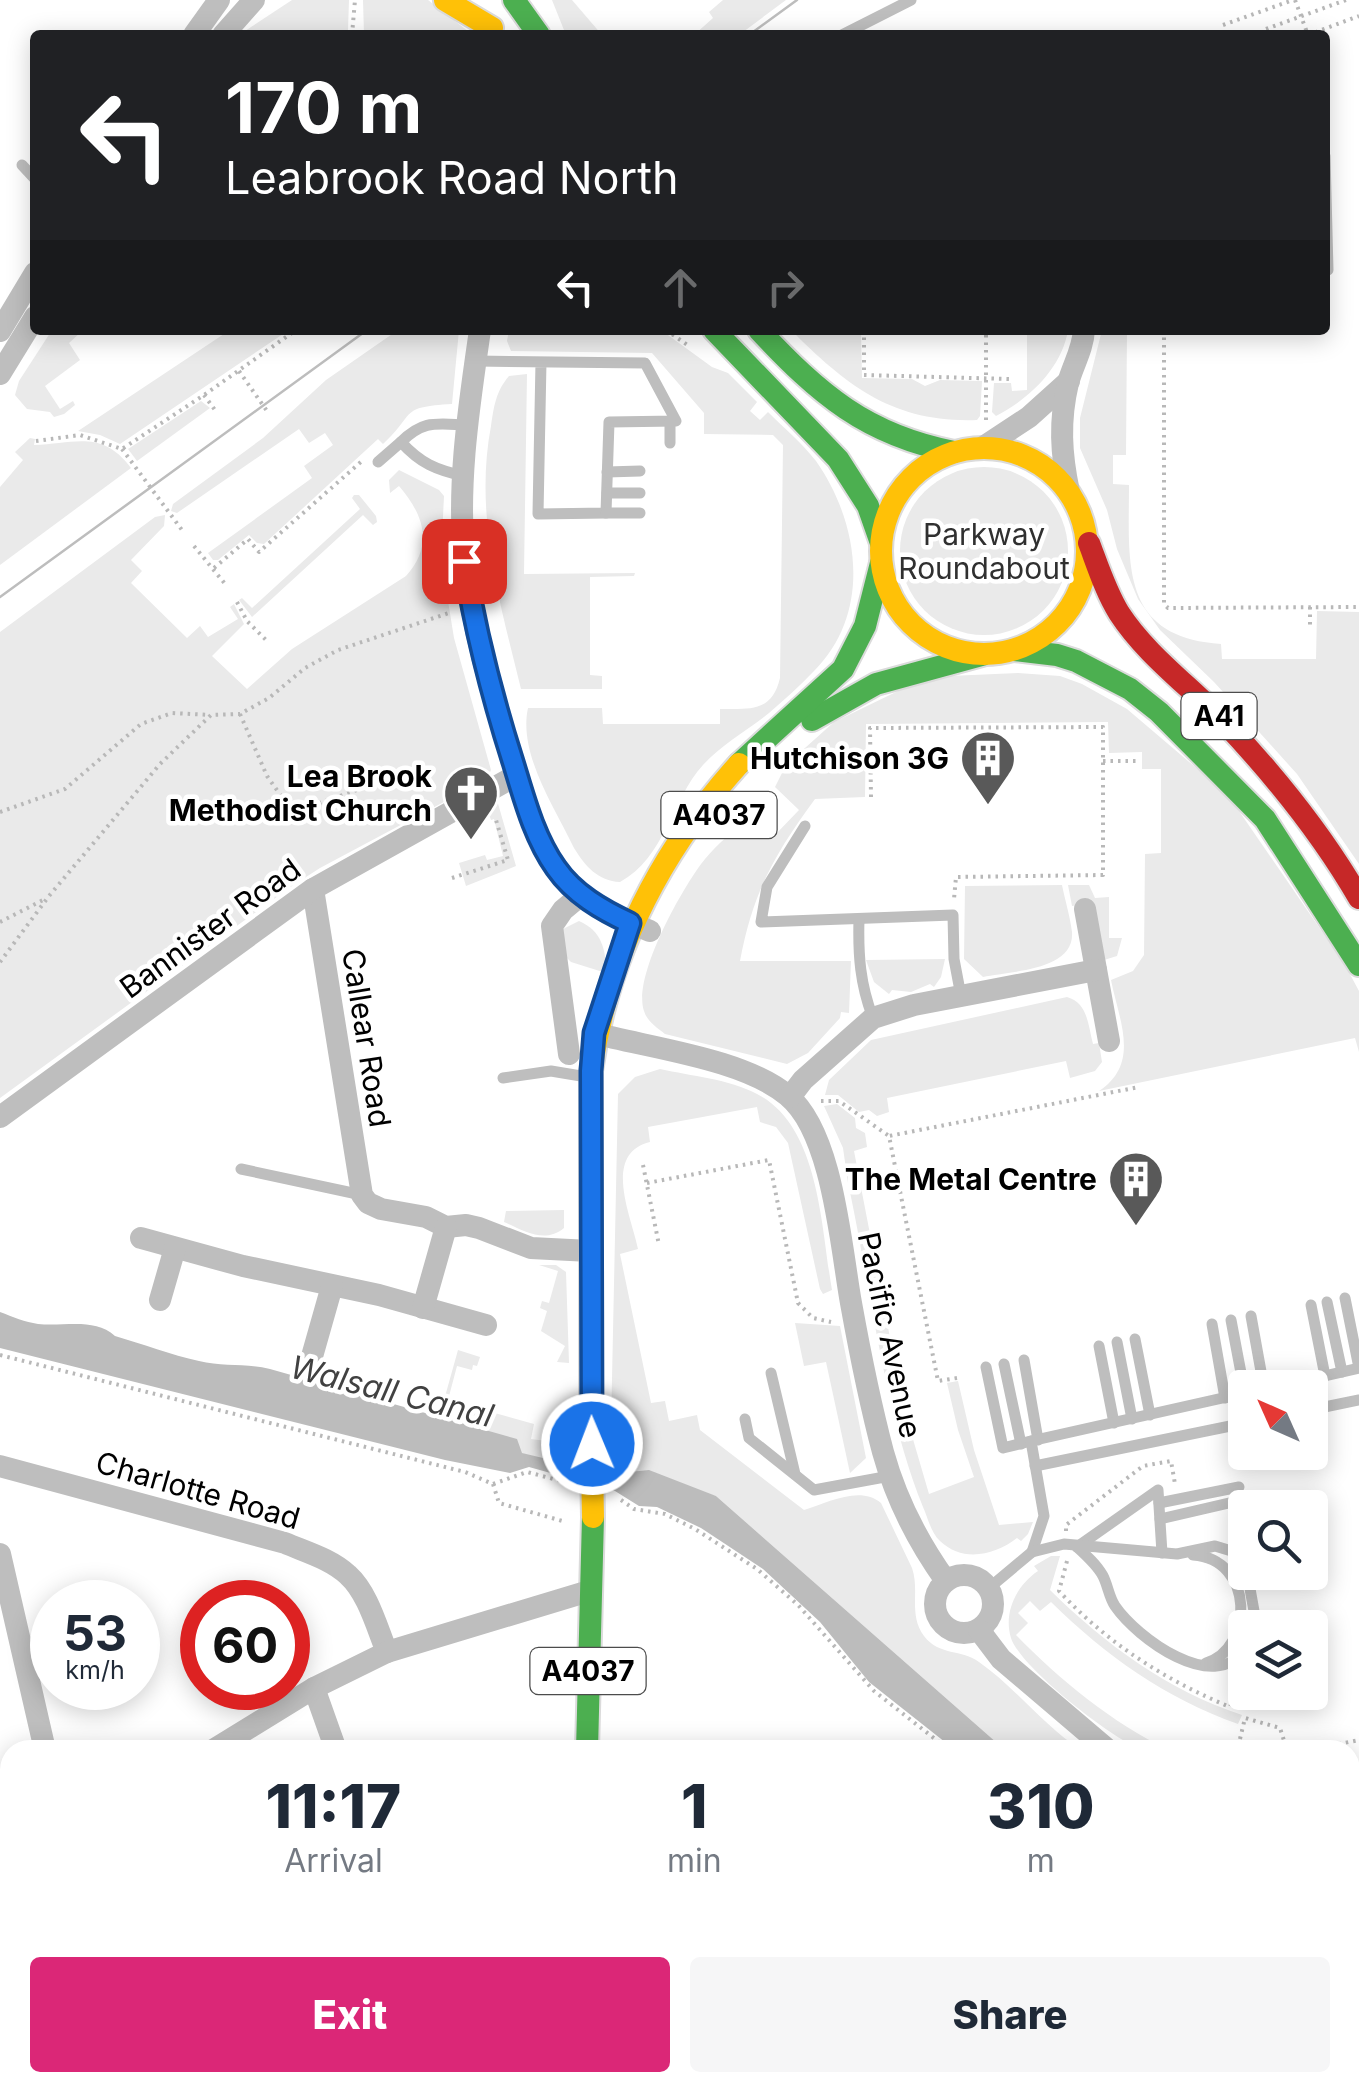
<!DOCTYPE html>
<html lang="en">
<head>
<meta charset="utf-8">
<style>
  :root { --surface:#fff; --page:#f6f6f7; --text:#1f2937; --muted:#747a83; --accent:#db2777 }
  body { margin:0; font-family:Inter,sans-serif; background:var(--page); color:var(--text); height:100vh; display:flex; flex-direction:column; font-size:38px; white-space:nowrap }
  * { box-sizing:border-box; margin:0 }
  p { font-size:32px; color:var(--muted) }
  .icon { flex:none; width:55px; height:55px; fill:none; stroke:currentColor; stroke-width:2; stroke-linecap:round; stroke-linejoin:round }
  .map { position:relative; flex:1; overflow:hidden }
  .drawer { position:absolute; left:0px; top:1740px; width:1360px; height:352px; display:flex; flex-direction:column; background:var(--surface); border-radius:30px 30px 0 0; box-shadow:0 5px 25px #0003 }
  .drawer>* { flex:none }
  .hud { position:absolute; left:30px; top:30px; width:1300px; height:305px; border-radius:10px; box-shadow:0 5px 25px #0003; background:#202124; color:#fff; overflow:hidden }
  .needle { width:65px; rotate:315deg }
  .fabs { position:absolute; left:1228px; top:1370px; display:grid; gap:20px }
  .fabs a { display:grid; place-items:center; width:100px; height:100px; border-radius:10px; background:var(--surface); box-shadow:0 5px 25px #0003; font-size:50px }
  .speed { position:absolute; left:30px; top:1580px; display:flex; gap:20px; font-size:50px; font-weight:700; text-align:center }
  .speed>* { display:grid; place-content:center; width:130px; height:130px; border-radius:50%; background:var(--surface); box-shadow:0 5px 25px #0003; line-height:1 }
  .speed small { font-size:25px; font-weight:400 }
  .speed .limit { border:15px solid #d22; background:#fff; color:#111 }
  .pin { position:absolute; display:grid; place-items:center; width:85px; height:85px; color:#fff; margin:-42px; border-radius:20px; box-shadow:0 5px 15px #0006 }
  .me { position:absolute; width:110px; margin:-55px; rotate:359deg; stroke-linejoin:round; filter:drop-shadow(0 0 8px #0008) }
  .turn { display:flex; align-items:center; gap:35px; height:210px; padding:0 30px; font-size:45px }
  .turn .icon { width:130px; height:130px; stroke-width:2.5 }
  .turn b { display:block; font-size:70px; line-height:85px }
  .lanes { display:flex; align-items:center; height:95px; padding:0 30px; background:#0003; justify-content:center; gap:50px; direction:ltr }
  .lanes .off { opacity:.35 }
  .eta { display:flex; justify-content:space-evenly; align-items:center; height:170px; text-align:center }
  .eta b { font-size:60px; font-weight:800; line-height:70px }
  .action { display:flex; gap:20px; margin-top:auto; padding:20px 30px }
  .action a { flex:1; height:115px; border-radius:10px; background:var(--accent); color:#fff; font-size:40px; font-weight:800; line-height:115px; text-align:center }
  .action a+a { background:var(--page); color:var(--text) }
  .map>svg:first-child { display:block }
  .green { fill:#eaeaea }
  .water { fill:#bcbcbc }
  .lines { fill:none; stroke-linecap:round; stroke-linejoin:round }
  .fast-casing { stroke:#dbdbdb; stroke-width:26 }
  .slow-casing { stroke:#dbdbdb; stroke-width:26 }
  .jam-casing { stroke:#dbdbdb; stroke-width:26 }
  .path { stroke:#b8b8b8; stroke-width:4; stroke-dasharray:2.5 5; stroke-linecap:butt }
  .lane { stroke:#bebebe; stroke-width:11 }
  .street { stroke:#bebebe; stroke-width:22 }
  .fast { stroke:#4caf50; stroke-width:22 }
  .slow { stroke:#ffc107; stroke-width:22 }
  .jam { stroke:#c62828; stroke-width:22 }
  .tram { stroke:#bdbdbd; stroke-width:2.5 }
  .slow-bridge-casing { stroke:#dbdbdb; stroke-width:26; stroke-linecap:butt }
  .slow-bridge { stroke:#ffc107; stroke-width:22 }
  .route-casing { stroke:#114b97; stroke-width:25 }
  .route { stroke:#1a73e8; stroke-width:18 }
  .labels { text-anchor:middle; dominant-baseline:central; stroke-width:9; stroke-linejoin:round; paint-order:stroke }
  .shield { fill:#fff; stroke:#4c4c4c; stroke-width:2.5 }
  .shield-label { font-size:28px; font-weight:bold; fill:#000 }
  .park-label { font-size:30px; fill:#303030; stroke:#fff }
  .poi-label { font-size:30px; font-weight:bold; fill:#000; stroke:#fff; text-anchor:end }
  .street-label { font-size:30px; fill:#000; stroke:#fff }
  .water-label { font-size:32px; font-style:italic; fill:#414141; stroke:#fff }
</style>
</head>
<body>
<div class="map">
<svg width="1359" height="2092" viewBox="0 0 1359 2092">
  <rect width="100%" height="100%" fill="#fff"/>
  <!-- green -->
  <g class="green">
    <polygon points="292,0 349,0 348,30 344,35 239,35"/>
    <polygon points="363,0 428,0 473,35 364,35"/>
    <polygon points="552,0 572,0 602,35 566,35"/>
    <polygon points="723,0 786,0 739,35 694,35 713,18 709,12"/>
    <polygon points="52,330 83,330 69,343 80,360 45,386 60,409 73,401 75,405 64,414 54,417 50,412 27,409 15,395 19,381"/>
    <polygon points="230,330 289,330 120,444 100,435 78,431"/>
    <path d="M398 330H459L452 404C398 407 417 413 383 444L378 439 264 544 257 543 249 535 218 560H213L208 553 312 478 304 466 333 445 325 433 309 443 299 429 177 513 171 511 173 504 263 438 326 380Z"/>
    <path d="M509 330H661L712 367 728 373 757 402 750 411 760 420 768 412C784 428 802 443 816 461 860 524 872 613 814 671 800 686 784 700 769 713 747 731 722 744 703 765 671 800 665 858 620 882 598 881 585 866 574 848 555 808 518 754 528 708H602L603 724H720V709C751 709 772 712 780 678L783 445 773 435 704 434V413L652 353 511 351 507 341Z"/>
    <path d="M791 330H861L862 378 912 379 925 386 940 380 982 381 980 416 977 420C893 423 847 386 791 330Z"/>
    <path d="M1027 330H1068C1062 368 1029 399 996 416L992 412 994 383H1011L1012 391 1027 390Z"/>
    <path d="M1102 330H1127L1126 455H1113V484L1129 485C1129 563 1119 637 1221 644L1222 659H1316L1317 611 1359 612V864L1297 774 1214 682 1160 630 1138 599 1117 549 1107 510 1080 448V418Z"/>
    <path d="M527 374 524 574 635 573 634 576 590 577V675L602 676V689H521C500 603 474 515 491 426 494 406 496 391 509 376Z"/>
    <polygon points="201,401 210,408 137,461 128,449"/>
    <path d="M30 438 35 439 34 445C74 444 102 429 131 468L0 565V487L23 460 15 452Z"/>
    <circle cx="984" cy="551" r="84"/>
    <path d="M399 470 439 490 444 496 441 558 454 638 491 770 487 779 320 868 289 888 0 1098V632L155 517 165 515 164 526 131 560 142 571 131 583 187 638 200 626 208 637 238 619 230 607 234 604 244 624 212 656 247 689 292 649 406 576C434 545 424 515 399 486L390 493 389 480Z"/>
    <polygon points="354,495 359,495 376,516 377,522 373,525 363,515 252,617 239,600 242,598 252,608 360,509 352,498"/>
    <path d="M1018 673 1060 676 1082 684 1127 709 1228 795 1345 965 1359 991V1052L1355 1038 1099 1091C1141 1063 1119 1021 1111 980L1133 971 1144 955 1145 854 1161 853V769H1142V752L1109 753 1108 722 866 724 865 797 815 799C774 855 753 892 740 961H851L849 1013 841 1012 840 1018 808 1053 787 1064 665 1034C656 1027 647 1021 644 1011 632 977 683 886 705 859 718 843 735 830 751 815L774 836 799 810 775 787 786 765 834 722 927 677Z"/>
    <polygon points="497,800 516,866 466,886 459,863 485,855 487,860 503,856 494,819 491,820 486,806"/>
    <path d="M1062 885C1065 900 1070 916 1072 932 1075 971 1010 971 983 977L964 959 965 886Z"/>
    <polygon points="1068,885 1089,885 1095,898 1109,897 1109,938 1122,938 1117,956 1104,960 1094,902 1072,906"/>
    <path d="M579 921C602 931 606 950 606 973L571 962 565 956 563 929Z"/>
    <polygon points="945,959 941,977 934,987 930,984 911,992 892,990 889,994 874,982 866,960"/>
    <path d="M1067 997C1088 1003 1088 1025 1093 1044L1099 1043 1102 1062 1095 1071 1070 1078 1066 1061 887 1098 889 1112 877 1116 869 1110 859 1112 838 1095H825L829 1080 871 1040Z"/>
    <path d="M660 1069C691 1076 729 1079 757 1094 820 1126 821 1228 832 1290L823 1294 820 1289 788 1143 776 1127 760 1122 757 1107 648 1127 650 1142C602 1154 631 1215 638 1249L620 1254 651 1403 665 1401 669 1421 697 1415 700 1430 804 1510C827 1503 860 1485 881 1503L912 1568C920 1591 908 1614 924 1636 939 1656 962 1649 979 1662 1016 1688 1043 1725 1081 1750H1005L716 1496 610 1474 618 1094 635 1077Z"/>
    <path d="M837 1104 855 1118 856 1128 865 1133 867 1147 854 1151 903 1405 929 1494 974 1477 958 1430 947 1383 958 1381 974 1450 999 1525 1033 1522 1028 1534 1021 1541 1017 1538C995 1555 963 1563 940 1541 931 1533 928 1518 923 1507 885 1413 871 1293 850 1192L858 1190 856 1182 848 1183 843 1148 824 1106Z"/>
    <path d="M564 1210V1228C545 1244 524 1231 504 1222L506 1211Z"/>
    <polygon points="539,1265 556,1265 566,1272 569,1363 557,1362 565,1346 541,1331 547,1311 540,1308 542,1301 549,1303 558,1271"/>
    <polygon points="795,1323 840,1326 866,1458 850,1473 826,1362 804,1366"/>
    <polygon points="458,1350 480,1357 477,1366 473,1365 472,1370 457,1366 448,1400 534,1424 531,1439 569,1444 568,1467 521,1453 439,1418"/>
    <path d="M1051 1556H1060L1050 1590C1106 1645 1167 1690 1242 1715L1238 1724C1165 1698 1106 1656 1051 1602L1040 1611 1030 1601 1018 1613 1028 1623 1016 1635C1060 1680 1112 1723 1169 1750 1160 1750 1147 1752 1138 1748 1109 1736 1020 1667 1011 1638 1003 1612 1017 1585 1038 1571L1034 1566Z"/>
  </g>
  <!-- water -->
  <path class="water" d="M0 1312C13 1317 25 1322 38 1324 64 1327 94 1317 115 1336 143 1344 171 1355 199 1361 223 1367 246 1363 270 1369L517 1439 522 1453 610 1474 649 1470 716 1496 1005 1750H955L869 1682 820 1622 763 1569 701 1528 657 1507 639 1506 615 1491 529 1467 510 1473 445 1460 0 1348Z"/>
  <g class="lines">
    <!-- fast casing -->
    <g class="fast-casing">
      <g id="fast">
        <polyline points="514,0 539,35"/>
        <polyline points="714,330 838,459 868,506 881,543"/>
        <path d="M759 330C819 394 866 435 954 452"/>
        <polyline points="1014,650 1057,655 1076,661 1130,689 1159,712 1265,819 1359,965"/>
        <polyline points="812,720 876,684 982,655"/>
        <polyline points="739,764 843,669 865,626 881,563"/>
        <polyline points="587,1750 593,1517"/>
        <polyline points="582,2082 582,2092"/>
      </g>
    </g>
    <!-- slow casing -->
    <g class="slow-casing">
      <g id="slow">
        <polyline points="445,0 492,28"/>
        <circle cx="984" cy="551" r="103"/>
        <path d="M591 1416V1071C608 953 659 853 739 764"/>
      </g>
    </g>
    <!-- jam casing -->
    <g class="jam-casing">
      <path id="jam" d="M1089 543C1098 567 1106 592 1119 613 1147 656 1190 686 1225 723 1276 777 1322 834 1359 898"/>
    </g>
    <!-- path -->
    <g class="path">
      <polyline points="1295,0 1308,35 1359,16"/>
      <polyline points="1223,25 1293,0"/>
      <polyline points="1266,29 1346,0"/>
      <polyline points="352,35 355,0"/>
      <polyline points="666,330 689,346"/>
      <polyline points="864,330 864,375 1009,379"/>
      <polyline points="1164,330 1164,604 1168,608 1359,607"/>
      <polyline points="239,371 267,411"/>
      <polyline points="204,395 215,410"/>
      <polyline points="986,420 986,330"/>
      <polyline points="36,441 80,435 122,449 204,395 296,330"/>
      <polyline points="122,449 182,530"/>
      <polyline points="194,546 226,585"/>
      <polyline points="214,568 248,539 259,552 363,460"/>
      <polyline points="237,602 247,621 266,640"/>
      <polyline points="1310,607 1310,627"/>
      <polyline points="240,714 267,776 286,803 305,808 360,789"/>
      <polyline points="1103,761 1137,761"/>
      <polyline points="871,797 870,728 1103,727 1103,875 956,877 954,899"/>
      <polyline points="0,812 65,789 141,724 172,713 210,715"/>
      <polyline points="452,878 508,860 496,820"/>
      <polyline points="0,922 45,899"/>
      <polyline points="0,962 49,896 160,764 211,715 240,714 269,698 305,668 338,650 452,612"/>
      <polyline points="821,1101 839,1101 889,1136"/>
      <polyline points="643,1165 659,1245"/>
      <polyline points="647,1183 769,1160 798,1303 813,1318 831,1322"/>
      <polyline points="0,1355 465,1472 493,1484 527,1472 565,1482"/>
      <polyline points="957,1378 938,1381 889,1136 1139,1087"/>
      <polyline points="493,1484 499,1503 566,1522"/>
      <polyline points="621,1500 634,1509 665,1514 695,1529 757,1569 798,1605 874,1691 949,1750"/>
      <polyline points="1241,1517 1245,1537"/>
      <polyline points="1066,1531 1066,1525 1143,1466 1171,1461 1175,1484"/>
      <path d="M1067 1561 1059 1591C1107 1643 1165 1680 1230 1707L1234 1697 1263 1692"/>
      <polyline points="1230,1679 1241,1696"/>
      <polyline points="1240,1739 1245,1718 1280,1728 1287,1750"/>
      <polyline points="1309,1750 1359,1740"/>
      <polyline points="1330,2082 1341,2092"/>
    </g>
    <!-- lane -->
    <g class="lane">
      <polyline points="842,35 911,0"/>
      <polyline points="1325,156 1328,270"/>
      <polyline points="22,165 35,179"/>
      <polyline points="476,361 645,363 676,421 609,422 606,513 538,514 541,362"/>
      <polyline points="670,421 670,443"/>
      <polyline points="378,462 401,442"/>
      <polyline points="607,472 640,471"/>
      <path d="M464 476C436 470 420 463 401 442 424 419 437 424 468 425"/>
      <polyline points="607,493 640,493"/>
      <polyline points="606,513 640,513"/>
      <polyline points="805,826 767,887 761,922 953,915 954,959 961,996"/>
      <path d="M859 919C858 955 860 984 873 1018"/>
      <polyline points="503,1078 551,1071 587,1077"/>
      <polyline points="241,1169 362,1195"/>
      <polyline points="1327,1302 1342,1372"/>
      <polyline points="1311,1305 1325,1376"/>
      <polyline points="1251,1316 1264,1388"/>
      <polyline points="1231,1320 1245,1394"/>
      <polyline points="1212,1324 1225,1398"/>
      <polyline points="1135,1339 1150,1415"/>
      <polyline points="1117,1342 1132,1419"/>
      <polyline points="1099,1346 1114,1423"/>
      <polyline points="1024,1360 1038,1440"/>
      <polyline points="1004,1364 1021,1444"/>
      <polyline points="986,1367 1003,1448 1031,1441"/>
      <polyline points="771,1373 795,1474"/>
      <polyline points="1272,1388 1359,1368 1345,1298"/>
      <polyline points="1310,1410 1359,1400"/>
      <polyline points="745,1419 749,1438 814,1490 890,1476"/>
      <polyline points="1035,1466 1245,1423"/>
      <polyline points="1159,1503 1239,1487"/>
      <polyline points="1160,1519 1242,1500"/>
      <path d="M1077 1547C1087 1556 1097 1565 1103 1576 1108 1586 1109 1597 1115 1606 1137 1638 1214 1695 1245 1649"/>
      <polyline points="1077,1547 1158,1490 1162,1553"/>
      <polyline points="1032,1552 1044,1516 1031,1441 1245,1393"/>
      <path d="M1193 1555C1255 1559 1254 1649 1206 1663"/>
      <polyline points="1247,1572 1254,1611 1251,1628"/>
      <polyline points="989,1588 1032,1552 1064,1544 1177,1554 1215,1546 1238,1553 1245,1565"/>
      <polyline points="1350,1887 1359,1888"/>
      <polyline points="1350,1947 1353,1950"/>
    </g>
    <!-- street -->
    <g class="street">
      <polyline points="194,35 219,0"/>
      <polyline points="223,35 254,0"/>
      <path d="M480 330C469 406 456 488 465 565 472 628 490 689 509 749 521 790 531 834 556 869 579 900 615 917 650 931"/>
      <polyline points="0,331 35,273"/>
      <polyline points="0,374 35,317"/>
      <polyline points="982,448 1029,417 1069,381"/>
      <path d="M1069 492C1061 454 1059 421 1068 383 1073 365 1083 349 1084 330"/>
      <polyline points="313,889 362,1195 368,1203 381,1209 426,1217 446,1227 466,1225 479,1228 531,1248 590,1251"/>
      <polyline points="1085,909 1109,1041"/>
      <path d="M594 1033C650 1048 745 1059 788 1096 833 1133 841 1248 851 1303 860 1353 870 1403 883 1452 896 1499 918 1542 946 1581"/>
      <polyline points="569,1054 552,926 563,910 581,895"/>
      <polyline points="790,1097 803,1080 873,1018 914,1005 1096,970"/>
      <polyline points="0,1117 313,889 517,775"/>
      <polyline points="141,1238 243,1266 379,1295 486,1325"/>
      <polyline points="160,1300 175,1248"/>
      <polyline points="423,1308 446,1227"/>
      <polyline points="309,1367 332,1286"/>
      <path d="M0 1466 285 1543C306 1552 331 1559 348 1575 368 1593 377 1628 387 1652"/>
      <polyline points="0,1554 45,1750"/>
      <circle cx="964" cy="1604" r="29"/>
      <polyline points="979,1630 1001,1659 1108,1750"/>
      <polyline points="314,1688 336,1750"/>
      <polyline points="213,1750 314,1688 387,1652 589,1591"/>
      <polyline points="1350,1837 1359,1838"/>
      <polyline points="0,1913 10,1905"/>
      <polyline points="0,2019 10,2019"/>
    </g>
    <!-- fast -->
    <use href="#fast" class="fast"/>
    <!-- slow -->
    <use href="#slow" class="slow"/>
    <!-- jam -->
    <use href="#jam" class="jam"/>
    <!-- tram -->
    <g class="tram">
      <polyline points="749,35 797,0"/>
      <polyline points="0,597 367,330"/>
    </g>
    <!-- slow-bridge casing -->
    <g class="slow-bridge-casing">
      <polyline id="slow-bridge" points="591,1416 593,1517"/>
    </g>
    <!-- slow-bridge -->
    <use href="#slow-bridge" class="slow-bridge"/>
  </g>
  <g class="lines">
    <!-- route casing -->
    <g class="route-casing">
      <path id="route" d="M464 561C475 630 492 696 513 762 524 798 534 837 556 868 574 894 602 910 630 923L594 1033 591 1071 592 1444"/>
    </g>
    <!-- route -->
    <use href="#route" class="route"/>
  </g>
  <!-- icons -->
  <defs>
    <g id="building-pin" transform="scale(2.875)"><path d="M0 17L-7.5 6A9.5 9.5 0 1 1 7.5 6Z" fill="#595959" stroke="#fff"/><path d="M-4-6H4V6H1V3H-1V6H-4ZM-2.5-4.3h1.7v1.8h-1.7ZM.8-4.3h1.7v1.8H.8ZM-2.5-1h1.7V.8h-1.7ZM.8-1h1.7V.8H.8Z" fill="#fff"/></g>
    <g id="church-pin" transform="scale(2.875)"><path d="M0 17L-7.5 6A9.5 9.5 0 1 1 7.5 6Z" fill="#595959" stroke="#fff"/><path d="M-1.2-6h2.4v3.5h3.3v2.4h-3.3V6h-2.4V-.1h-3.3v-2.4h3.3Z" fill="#fff"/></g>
  </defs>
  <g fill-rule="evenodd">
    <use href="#building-pin" x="988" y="758"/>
    <use href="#church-pin" x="471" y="793"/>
    <use href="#building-pin" x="1136" y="1179"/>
  </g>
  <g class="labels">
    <!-- shield labels -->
    <g class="shield">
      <rect x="1181.5" y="693" width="75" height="46" rx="8"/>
      <rect x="661.5" y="792" width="115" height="46" rx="8"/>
      <rect x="530.5" y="1648" width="115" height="46" rx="8"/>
    </g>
    <g class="shield-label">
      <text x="1219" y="716">A41</text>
      <text x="719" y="815">A4037</text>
      <text x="588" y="1671">A4037</text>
    </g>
    <!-- park labels -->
    <g class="park-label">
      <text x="984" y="534">Parkway<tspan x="984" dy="34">Roundabout</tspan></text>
    </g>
    <!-- poi labels -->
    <g class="poi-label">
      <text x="949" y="758">Hutchison 3G</text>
      <text x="432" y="776">Lea Brook<tspan x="432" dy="34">Methodist Church</tspan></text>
      <text x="1097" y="1179">The Metal Centre</text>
    </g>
    <!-- street labels -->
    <g class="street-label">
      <text transform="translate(210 928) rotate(-36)">Bannister Road</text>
      <text transform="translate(367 1038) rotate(81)">Callear Road</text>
      <text transform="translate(890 1335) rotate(78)">Pacific Avenue</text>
      <text transform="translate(198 1490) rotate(16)">Charlotte Road</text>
    </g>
    <!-- water labels -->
    <g class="water-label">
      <text transform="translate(392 1391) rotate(14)">Walsall Canal</text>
    </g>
  </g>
</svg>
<div class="fabs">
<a><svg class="needle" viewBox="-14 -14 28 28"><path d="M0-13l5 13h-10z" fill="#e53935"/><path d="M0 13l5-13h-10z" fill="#747a83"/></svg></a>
<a><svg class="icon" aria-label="search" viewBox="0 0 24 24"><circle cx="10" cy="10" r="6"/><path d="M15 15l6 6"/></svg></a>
<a><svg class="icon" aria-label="layers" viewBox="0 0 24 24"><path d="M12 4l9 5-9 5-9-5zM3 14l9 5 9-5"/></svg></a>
</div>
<div class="speed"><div>53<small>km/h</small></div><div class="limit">60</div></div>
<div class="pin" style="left:464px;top:561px;background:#d93025"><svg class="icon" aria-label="arrive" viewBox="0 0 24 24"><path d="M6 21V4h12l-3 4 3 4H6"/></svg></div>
<svg class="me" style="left:592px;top:1444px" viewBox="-20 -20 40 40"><circle r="17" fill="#1a73e8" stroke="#fff" stroke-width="3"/><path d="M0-11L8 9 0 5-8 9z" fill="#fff"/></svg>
<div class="hud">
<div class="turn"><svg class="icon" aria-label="left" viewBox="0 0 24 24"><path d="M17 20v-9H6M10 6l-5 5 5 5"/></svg><div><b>170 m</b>Leabrook Road North</div></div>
<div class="lanes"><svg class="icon" aria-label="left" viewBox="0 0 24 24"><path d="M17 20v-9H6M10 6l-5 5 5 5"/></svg><svg class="icon off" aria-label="ahead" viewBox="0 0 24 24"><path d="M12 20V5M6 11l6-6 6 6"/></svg><svg class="icon off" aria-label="right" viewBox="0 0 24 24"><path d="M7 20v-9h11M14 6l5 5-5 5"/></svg></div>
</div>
<section class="drawer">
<div class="eta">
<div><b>11:17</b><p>Arrival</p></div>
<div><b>1</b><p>min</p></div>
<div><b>310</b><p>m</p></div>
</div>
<div class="action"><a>Exit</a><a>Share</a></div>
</section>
</div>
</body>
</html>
